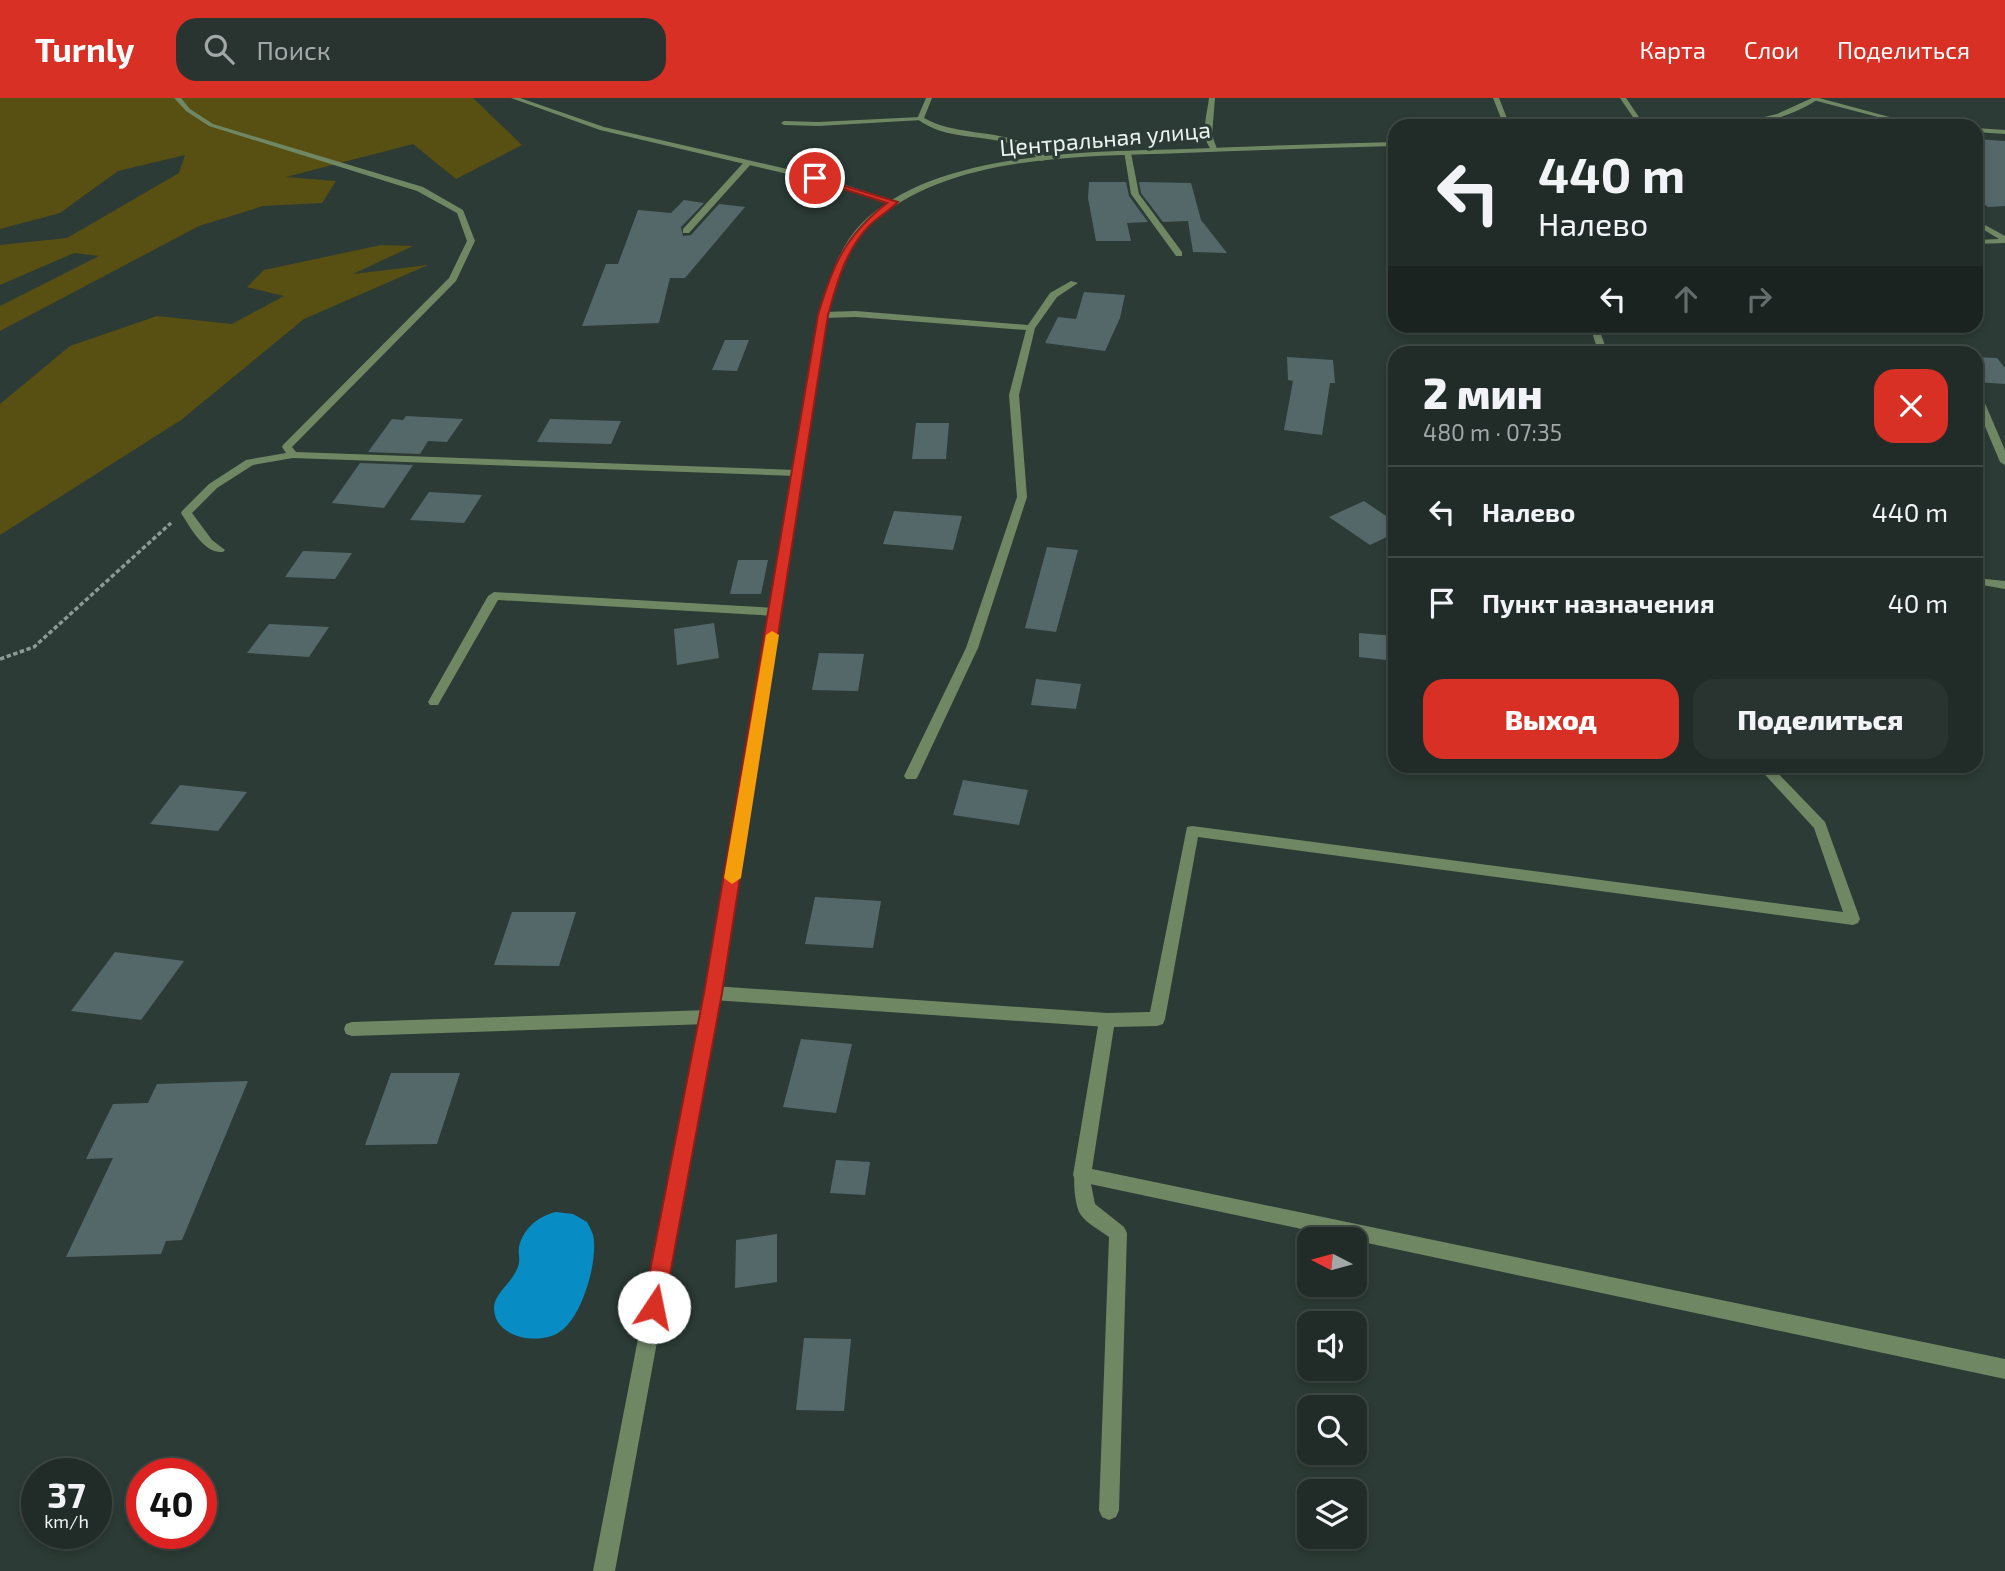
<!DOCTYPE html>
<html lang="ru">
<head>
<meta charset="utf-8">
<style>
  :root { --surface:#212c28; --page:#293430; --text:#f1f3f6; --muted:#a2a7a8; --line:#3e4845; --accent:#d93025 }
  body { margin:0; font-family:"Exo 2",sans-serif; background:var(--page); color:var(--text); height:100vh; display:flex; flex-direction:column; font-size:26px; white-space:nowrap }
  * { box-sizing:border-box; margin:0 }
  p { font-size:23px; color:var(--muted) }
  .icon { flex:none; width:38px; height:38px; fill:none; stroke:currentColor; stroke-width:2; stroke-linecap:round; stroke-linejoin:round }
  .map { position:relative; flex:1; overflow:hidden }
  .drawer { position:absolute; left:1388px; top:248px; width:595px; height:427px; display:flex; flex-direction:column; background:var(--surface); border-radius:21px; box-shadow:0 4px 10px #0003,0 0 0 2px var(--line) }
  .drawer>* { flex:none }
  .hud { position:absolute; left:1388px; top:21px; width:595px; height:214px; border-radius:21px; box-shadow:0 4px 10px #0003,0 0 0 2px var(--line); background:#212c28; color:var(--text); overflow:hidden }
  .needle { width:46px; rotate:276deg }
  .fabs { position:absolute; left:1297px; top:1129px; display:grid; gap:14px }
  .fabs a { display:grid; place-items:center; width:70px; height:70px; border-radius:14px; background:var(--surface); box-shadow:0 4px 10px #0003,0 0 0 2px var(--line); font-size:35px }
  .speed { position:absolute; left:21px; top:1360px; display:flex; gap:14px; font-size:35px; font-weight:700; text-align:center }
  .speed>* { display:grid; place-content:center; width:91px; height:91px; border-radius:50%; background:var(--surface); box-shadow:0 4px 10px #0003,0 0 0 2px var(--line); line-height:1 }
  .speed small { font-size:18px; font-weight:400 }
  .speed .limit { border:10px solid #d22; background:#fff; color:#111 }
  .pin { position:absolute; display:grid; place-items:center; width:60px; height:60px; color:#fff; margin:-30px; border:4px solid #fff; border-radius:50%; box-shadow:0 2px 7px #0007 }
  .me { position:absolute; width:77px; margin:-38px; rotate:11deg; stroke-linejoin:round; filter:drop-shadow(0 0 5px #0008) }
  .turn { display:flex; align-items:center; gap:24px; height:147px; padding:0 35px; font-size:32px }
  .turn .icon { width:91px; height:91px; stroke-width:2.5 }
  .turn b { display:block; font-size:49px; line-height:60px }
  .lanes { display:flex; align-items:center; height:66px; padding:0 35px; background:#0003; justify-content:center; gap:35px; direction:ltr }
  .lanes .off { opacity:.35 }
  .round { display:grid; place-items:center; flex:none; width:74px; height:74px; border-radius:21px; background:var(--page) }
  .head { display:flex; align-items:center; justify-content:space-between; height:119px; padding:0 35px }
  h1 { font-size:42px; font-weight:800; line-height:52px }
  .primary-button { display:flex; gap:14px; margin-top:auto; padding:14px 35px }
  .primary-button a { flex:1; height:80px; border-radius:21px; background:var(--accent); color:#fff; font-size:28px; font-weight:800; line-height:80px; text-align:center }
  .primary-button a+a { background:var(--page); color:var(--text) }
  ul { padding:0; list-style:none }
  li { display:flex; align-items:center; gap:21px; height:91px; padding:0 35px; border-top:2px solid var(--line) }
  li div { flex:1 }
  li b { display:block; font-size:26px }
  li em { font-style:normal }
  header { display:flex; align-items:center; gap:42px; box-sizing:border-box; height:98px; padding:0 35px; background:var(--accent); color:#fff }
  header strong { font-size:33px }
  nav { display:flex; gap:38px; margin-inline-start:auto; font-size:24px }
  .search { width:490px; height:63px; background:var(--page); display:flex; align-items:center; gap:18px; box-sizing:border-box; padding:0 24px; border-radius:21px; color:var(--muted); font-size:26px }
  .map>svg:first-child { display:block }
  .green { fill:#584f12 }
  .water { fill:#088cc4 }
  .building { fill:#556869 }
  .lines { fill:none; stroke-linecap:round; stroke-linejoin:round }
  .path { stroke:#8d9994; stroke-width:3.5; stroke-dasharray:4.5 2.5; stroke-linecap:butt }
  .service { fill:#708764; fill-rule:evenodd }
  .minor { fill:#708764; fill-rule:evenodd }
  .tertiary { fill:#708764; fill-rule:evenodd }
  .route { fill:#d93025; stroke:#8d1f18; stroke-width:2 }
  .slow { fill:#f59e0b }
  .labels { text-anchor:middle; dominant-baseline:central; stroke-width:6; stroke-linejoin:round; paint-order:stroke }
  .street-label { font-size:23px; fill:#e9f3ef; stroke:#2c3b35 }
</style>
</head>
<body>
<header>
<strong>Turnly</strong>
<div class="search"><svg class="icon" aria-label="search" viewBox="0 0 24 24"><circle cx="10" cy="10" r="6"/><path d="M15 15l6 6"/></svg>Поиск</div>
<nav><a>Карта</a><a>Слои</a><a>Поделиться</a></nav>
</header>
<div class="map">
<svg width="2005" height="1473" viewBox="0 0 2005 1473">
  <rect width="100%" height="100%" fill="#2c3b35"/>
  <!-- green -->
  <g class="green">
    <polygon points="0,0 473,0 522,47 456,81 413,46 286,79 336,83 322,105 263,108 199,128 0,233 0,208 99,158 74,155 0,187 0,147 67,140 179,75 185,57 118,73 60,115 0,131"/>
    <polygon points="381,147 413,148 353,176 428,167 304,221 181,322 0,437 0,306 70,248 157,218 232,226 284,198 247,189 264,172"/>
  </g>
  <!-- water -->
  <path class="water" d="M556 1114 573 1116 587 1124C590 1130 594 1136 594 1144 596 1169 581 1222 558 1235 538 1247 494 1240 494 1210 494 1194 515 1184 519 1165 520 1160 518 1155 519 1149 523 1131 538 1118 556 1114Z"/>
  <!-- building -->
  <g class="building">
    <polygon points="1976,41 2005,43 2005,108 1988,109 1976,100"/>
    <polygon points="1089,84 1126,84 1129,98 1148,124 1127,125 1131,143 1096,143 1088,100"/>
    <polygon points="1139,84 1191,85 1201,122 1227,155 1193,154 1188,123 1163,124 1141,95"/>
    <polygon points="684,102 704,105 681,129 683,138 691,137 719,106 745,109 685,180 670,180 659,225 582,228 606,166 618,166 638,112 671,115"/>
    <polygon points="1084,194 1125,197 1120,220 1105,253 1045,245 1058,219 1076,221"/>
    <polygon points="725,242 749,242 737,273 712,272"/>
    <polygon points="1287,259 1333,262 1335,285 1330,285 1322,337 1284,332 1293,283 1288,282"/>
    <polygon points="1976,259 1997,260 2005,270 2005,286 1976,284"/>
    <polygon points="406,318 463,321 447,344 428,343 420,356 368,354 392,321 403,322"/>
    <polygon points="550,321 621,323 611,346 537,344"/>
    <polygon points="916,325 949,325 946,361 912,361"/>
    <polygon points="360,365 413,367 384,410 332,405"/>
    <polygon points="429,394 482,397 464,425 410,422"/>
    <polygon points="1364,403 1395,424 1395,435 1370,447 1329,419"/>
    <polygon points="894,413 962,418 953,452 883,446"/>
    <polygon points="1047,449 1078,452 1056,534 1025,530"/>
    <polygon points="303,453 352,455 335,481 285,479"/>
    <polygon points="738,462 768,462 761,496 730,496"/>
    <polygon points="714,525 719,560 677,567 674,531"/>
    <polygon points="269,526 329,529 309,559 247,555"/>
    <polygon points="1359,535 1395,538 1395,563 1359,559"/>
    <polygon points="819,555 864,556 858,593 812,592"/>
    <polygon points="1036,581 1081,586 1076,611 1031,607"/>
    <polygon points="963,682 1028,692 1019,727 953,717"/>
    <polygon points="180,687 247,694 218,733 150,726"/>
    <polygon points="815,799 881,803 873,850 805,846"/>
    <polygon points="512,814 576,814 559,868 494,867"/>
    <polygon points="115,854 184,863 141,922 71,913"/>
    <polygon points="801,941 852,946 836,1015 783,1009"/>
    <polygon points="391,975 460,975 437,1046 365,1047"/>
    <polygon points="248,983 182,1142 166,1143 161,1156 66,1159 113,1060 86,1061 113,1006 148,1005 157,986"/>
    <polygon points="836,1062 870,1064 865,1097 830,1095"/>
    <polygon points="777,1136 777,1184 735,1190 736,1142"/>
    <polygon points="804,1240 851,1241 844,1313 796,1312"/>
  </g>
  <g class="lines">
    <!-- path -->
    <polyline class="path" points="0,561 34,549 171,425"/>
    <!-- service -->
    <g class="service">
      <path d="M174 0H181L190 11 213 26 423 89 463 112 475 143 456 183 292 349 296 354 796 372 801 375 796 378 293 360 253 367 217 390 192 415 212 442 225 452 223 454C204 456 190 429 181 415L182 413 209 386 246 362 286 355 282 349 283 347 449 180 467 143 457 115 417 93 209 28 186 13Z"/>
      <path d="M1209 0H1215L1212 37 1217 51 1213 53C1199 41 1207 17 1209 0Z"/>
      <polygon points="1620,0 1626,0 1645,28 1639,28"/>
      <polygon points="920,19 922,22 818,28 784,27 781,25 784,23 818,24"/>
      <polygon points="1124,53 1131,55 1139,96 1182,154 1182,158 1176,158 1131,96"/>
      <polygon points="745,63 752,65 689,135 683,135 683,131"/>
      <polygon points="1071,183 1078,185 1057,199 1035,230 1019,297 1027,399 978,550 918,678 916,681 906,681 904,678 966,550 1017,399 1009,297 1026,232 856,219 823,220 819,217 823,214 856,213 1028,227 1050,195"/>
      <polygon points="494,494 776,510 782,514 776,518 498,502 438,607 430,607 428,604 488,498"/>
      <polygon points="713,888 1107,915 1113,917 1115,922 1113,927 1107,929 713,902 707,900 705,895 707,890"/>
      <polygon points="708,912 714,914 716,919 714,924 708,926 352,938 346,936 344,931 346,926 352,924"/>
      <path d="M1082 1069 1088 1071 1095 1106 1124 1129 1127 1135 1119 1412 1116 1419 1109 1422 1102 1419 1099 1412 1109 1139C1100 1132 1087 1126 1081 1117 1075 1110 1072 1079 1076 1071Z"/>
    </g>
    <!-- minor -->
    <g class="minor">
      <polygon points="511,0 520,0 604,29 818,78 898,104 894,106 813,82 600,32"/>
      <path d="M926 0H932L924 20C963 42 1014 27 1048 61L1041 63C1004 29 954 49 917 21Z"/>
      <polygon points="1493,0 1499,0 1510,28 1504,28"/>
      <polygon points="1812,0 1819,0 1923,28 1912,28 1813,2"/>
      <polygon points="1976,30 2005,32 2005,36 1976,34"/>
      <polygon points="1976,122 2005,138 2005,145 1976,146 1976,142 1999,141 1976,127"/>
      <polygon points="1590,228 1598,228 1608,256 1599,256"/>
      <polygon points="1976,293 1981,296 2005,352 2005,367 2000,364 1976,307"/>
      <polygon points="1976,480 2005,483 2005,491 1976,486"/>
      <polygon points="1757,668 1771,668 1825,724 1860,821 1858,825 1853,827 1198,739 1165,921 1163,926 1157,928 1114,929 1092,1071 2005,1261 2005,1281 1076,1083 1073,1077 1099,922 1101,917 1107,915 1150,914 1187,729 1192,728 1843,814 1814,730"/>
    </g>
    <!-- tertiary -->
    <g class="tertiary">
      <path d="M1812 0H1820C1794 18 1758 28 1726 28L1777 16Z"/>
      <path d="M1395 44V48C1324 50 1254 52 1183 55 1083 59 948 55 870 127 845 150 836 186 827 217L721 895 615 1473H593L705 895 819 217C828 185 837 151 861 126 934 52 1090 54 1187 51 1256 48 1325 46 1395 44Z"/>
    </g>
  </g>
  <!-- route -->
  <path class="route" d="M812 78 898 104C889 113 878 119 869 128 845 153 837 185 828 217L722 895 664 1209 661 1217 654 1220 646 1217 643 1209 704 895 818 217C833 166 845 138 887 105L812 81Z"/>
  <!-- slow -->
  <polygon class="slow" points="772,533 779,537 741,780 732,786 724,780 766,537"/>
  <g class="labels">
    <!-- street labels -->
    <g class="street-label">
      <text transform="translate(1105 40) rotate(-5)">Центральная улица</text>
    </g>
  </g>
</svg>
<div class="fabs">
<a><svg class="needle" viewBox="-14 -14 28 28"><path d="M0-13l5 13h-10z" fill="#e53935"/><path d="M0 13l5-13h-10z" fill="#a2a7a8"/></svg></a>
<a><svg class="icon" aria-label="sound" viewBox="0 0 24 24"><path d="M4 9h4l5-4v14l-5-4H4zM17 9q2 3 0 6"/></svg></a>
<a><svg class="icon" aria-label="search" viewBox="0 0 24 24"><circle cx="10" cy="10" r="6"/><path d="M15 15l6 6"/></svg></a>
<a><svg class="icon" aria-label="layers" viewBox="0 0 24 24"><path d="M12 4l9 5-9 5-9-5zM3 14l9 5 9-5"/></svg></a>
</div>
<div class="speed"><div>37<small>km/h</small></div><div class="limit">40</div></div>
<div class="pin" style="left:815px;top:80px;background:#d93025"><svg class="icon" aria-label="arrive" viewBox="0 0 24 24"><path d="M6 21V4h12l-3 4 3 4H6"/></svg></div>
<svg class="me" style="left:654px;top:1209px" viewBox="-20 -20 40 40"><circle r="19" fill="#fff"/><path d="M0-13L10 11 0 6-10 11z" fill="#d93025"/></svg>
<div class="hud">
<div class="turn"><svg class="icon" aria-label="left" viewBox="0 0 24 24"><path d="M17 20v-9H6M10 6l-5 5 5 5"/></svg><div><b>440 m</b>Налево</div></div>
<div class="lanes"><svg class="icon" aria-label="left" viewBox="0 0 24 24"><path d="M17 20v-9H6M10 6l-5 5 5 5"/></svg><svg class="icon off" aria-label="ahead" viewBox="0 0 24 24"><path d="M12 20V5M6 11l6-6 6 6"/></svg><svg class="icon off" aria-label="right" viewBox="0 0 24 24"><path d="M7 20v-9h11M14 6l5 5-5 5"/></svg></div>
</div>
<section class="drawer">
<div class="head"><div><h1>2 мин</h1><p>480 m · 07:35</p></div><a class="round" style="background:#d93025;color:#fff"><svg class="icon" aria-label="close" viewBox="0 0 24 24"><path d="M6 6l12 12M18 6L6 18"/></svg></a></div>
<ul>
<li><svg class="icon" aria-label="left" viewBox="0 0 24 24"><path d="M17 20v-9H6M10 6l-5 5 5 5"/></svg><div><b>Налево</b></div><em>440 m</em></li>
<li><svg class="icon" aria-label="arrive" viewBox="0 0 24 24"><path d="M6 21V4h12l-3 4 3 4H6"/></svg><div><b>Пункт назначения</b></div><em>40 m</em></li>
</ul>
<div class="primary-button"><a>Выход</a><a>Поделиться</a></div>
</section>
</div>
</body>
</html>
